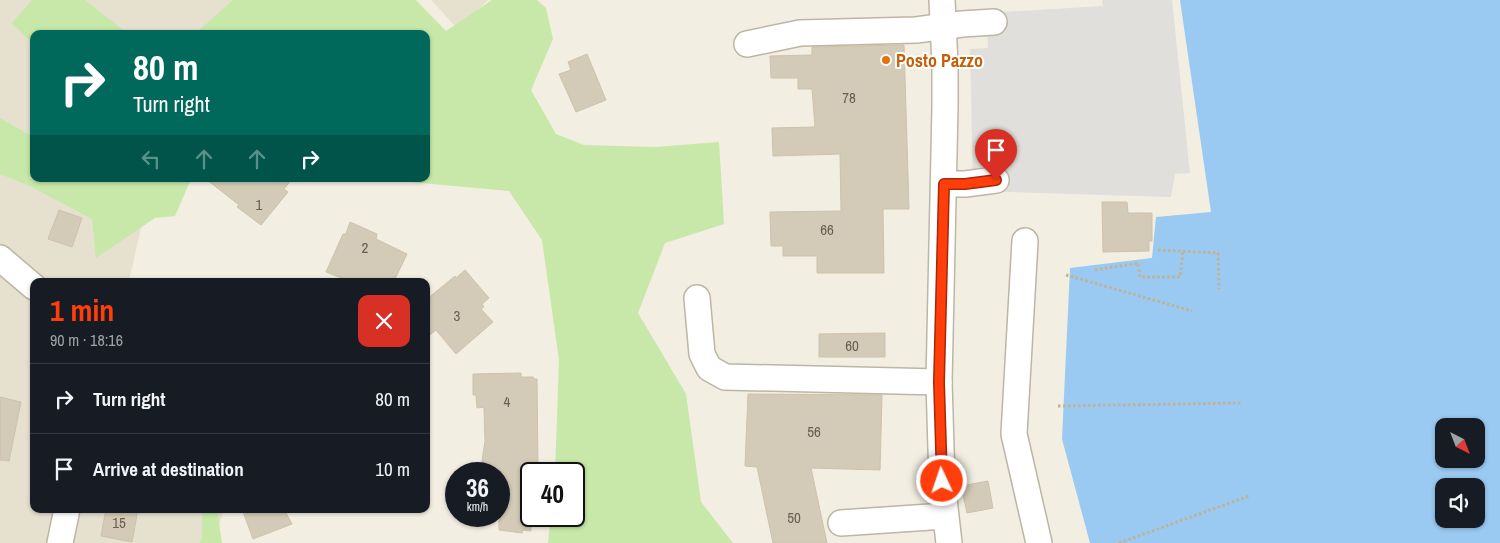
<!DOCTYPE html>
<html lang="en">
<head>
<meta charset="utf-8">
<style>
  :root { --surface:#171b24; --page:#20242c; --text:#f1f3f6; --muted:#9ea1a6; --line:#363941; --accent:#ff3e0b }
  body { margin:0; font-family:"Archivo Narrow",sans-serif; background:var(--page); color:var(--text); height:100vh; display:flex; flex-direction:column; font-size:19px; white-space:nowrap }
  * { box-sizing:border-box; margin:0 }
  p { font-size:16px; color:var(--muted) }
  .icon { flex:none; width:28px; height:28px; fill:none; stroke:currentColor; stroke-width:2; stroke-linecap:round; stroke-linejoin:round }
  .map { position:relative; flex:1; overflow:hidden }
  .panel { position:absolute; left:30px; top:278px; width:400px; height:235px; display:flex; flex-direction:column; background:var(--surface); border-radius:10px; box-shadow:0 1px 4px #0004 }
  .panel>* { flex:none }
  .hud { position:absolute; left:30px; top:30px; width:400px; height:152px; border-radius:10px; box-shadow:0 1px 4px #0004; background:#00695c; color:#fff; overflow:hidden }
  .needle { width:32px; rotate:138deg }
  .controls { position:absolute; left:1435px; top:418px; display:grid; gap:10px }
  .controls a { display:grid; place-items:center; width:50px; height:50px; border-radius:10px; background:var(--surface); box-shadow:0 1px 4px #0004; font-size:25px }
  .speed { position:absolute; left:445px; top:462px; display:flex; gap:10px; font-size:25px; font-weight:700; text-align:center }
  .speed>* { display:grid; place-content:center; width:65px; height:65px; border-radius:50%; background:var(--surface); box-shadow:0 1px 4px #0004; line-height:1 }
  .speed small { font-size:12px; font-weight:400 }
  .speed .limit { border:2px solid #111; border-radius:8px; background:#fff; color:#111 }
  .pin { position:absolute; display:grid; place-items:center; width:42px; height:42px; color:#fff; margin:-51px -21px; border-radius:50% 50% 50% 0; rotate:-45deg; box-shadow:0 0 5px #0007 }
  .pin .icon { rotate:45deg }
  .me { position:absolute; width:55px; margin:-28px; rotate:357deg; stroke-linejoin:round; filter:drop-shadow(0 0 4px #0008) }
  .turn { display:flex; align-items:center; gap:18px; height:105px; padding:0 20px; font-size:22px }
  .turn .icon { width:65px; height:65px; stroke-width:2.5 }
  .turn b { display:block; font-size:35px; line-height:42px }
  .lanes { display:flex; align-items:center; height:48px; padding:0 20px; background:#0003; justify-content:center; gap:25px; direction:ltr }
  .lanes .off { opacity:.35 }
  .round { display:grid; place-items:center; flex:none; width:52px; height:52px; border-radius:10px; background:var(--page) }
  .summary { display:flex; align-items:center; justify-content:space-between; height:85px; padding:0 20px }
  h1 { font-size:30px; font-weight:800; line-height:38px; color:var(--accent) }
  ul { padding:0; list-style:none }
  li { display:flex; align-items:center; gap:15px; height:70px; padding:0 20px; border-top:1px solid var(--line) }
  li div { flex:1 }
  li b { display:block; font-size:19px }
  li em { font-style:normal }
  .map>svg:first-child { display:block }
  .residential { fill:#e6e0cf }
  .green { fill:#c7e8a8 }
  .parking { fill:#e1dfdb }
  .water { fill:#9ac9f2; fill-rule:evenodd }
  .building { fill:#d3cab7; stroke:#cec2aa }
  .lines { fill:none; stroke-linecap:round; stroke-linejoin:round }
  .minor-casing { stroke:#bdb6a4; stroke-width:28 }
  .path { stroke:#bfb395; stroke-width:3; stroke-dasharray:2.5 2.5; stroke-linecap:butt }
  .minor { stroke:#fff; stroke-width:25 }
  .route-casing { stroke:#a62807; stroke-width:12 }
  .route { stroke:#ff3e0b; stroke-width:9 }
  .food-dot { fill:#e8710a; stroke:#fff; stroke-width:2 }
  .labels { text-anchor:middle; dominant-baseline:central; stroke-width:4; stroke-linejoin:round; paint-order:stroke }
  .number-label { font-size:15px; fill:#676053 }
  .food-label { font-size:18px; font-weight:bold; fill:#c56008; stroke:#fff; text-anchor:start }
</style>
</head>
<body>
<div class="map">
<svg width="1500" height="543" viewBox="0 0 1500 543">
  <rect width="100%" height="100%" fill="#f2eee2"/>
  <!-- residential -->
  <g class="residential">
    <polygon points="0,0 263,0 223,34 34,34 34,179 152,179 129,281 34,281 34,509 224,509 214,543 0,543"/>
    <polygon points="431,0 488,0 458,29"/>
  </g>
  <!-- green -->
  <g class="green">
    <polygon points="32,0 85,0 128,34 34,34 34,45 12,23"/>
    <polygon points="233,0 416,0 446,31 492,0 537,0 546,8 553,39 531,90 556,134 584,145 655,147 719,142 724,224 665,243 638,313 686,394 701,502 733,543 548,543 551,516 574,516 574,474 555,474 559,360 542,240 509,191 411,182 407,179 426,179 426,34 195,34"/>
    <polygon points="0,118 30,135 34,136 34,179 191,179 175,216 155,218 96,258 92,219 32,187 0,174"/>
    <polygon points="196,509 217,509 222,543 200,543 202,537 202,511"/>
  </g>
  <!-- parking -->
  <polygon class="parking" points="1102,0 1172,0 1190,173 1175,174 1171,197 973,191 970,49 988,48 986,13 1103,6"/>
  <!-- water -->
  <path class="water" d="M1180 0H1500V543H1090L1062 439 1070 268 1152 258 1156 217 1211 212ZM1444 426H1476V459H1444ZM1444 486H1476V519H1444Z"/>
  <!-- building -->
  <g class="building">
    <polygon points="904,45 909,209 883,209 884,273 817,273 817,256 783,256 783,246 771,246 770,212 841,211 840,154 773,156 772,128 815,127 812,89 798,89 798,78 771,78 770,56 812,55 812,47"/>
    <polygon points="587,54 606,100 576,112 559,74 571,70 568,62"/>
    <polygon points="206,179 292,179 284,189 288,192 261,225 237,207 239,205"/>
    <polygon points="1102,202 1127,202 1128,213 1152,213 1152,241 1149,241 1149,251 1103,252"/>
    <polygon points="59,210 82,218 72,247 48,239"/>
    <polygon points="350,222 377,234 376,239 407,254 394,281 349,281 326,272 343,234 346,234"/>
    <polygon points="465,270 489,298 482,304 484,307 481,309 493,322 456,354 436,330 426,338 426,300 455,276 456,278"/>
    <polygon points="885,333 885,357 819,357 819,334"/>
    <polygon points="521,373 521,377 533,377 534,379 537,379 538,474 531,474 531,531 523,530 522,533 499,530 499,474 480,474 485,441 484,407 477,408 476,395 473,395 473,374"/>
    <polygon points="748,394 882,395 880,470 811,468 827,543 773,543 757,467 745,466"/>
    <polygon points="0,397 21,402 9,461 0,460"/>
    <polygon points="988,481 993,508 967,513 961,486"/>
    <polygon points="106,509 138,509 132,542 101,536"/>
    <polygon points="242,509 284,509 292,524 253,539"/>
  </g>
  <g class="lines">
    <!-- minor casing -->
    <g class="minor-casing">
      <g id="minor">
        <polyline points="942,0 945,65 945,107 939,382 942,481 949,543"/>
        <polyline points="747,44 800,33 916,30 962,24 994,22"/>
        <polyline points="944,184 965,184 996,180"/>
        <polyline points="1025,241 1014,434 1039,543"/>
        <polyline points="0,258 34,287"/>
        <polyline points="697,298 702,354 709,368 725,377 939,382"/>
        <polyline points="841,523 945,516"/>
        <polyline points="60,543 67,509"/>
      </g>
    </g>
    <!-- path -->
    <g class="path">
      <polyline points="1158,250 1218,253 1219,289"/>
      <polyline points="1095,270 1138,263 1140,277 1180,277 1183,251"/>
      <polyline points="1066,275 1192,311"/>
      <polyline points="1058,406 1243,403"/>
      <polyline points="1119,543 1249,496"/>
    </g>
    <!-- minor -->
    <use href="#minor" class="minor"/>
  </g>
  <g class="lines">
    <!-- route casing -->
    <g class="route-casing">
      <polyline id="route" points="942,481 939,382 944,184 965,184 996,180"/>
    </g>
    <!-- route -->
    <use href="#route" class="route"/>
  </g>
  <!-- markers -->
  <circle class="food-dot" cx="886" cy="60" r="5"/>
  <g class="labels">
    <!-- number labels -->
    <g class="number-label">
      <text x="849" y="97">78</text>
      <text x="259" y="204">1</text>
      <text x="827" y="229">66</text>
      <text x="365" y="247">2</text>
      <text x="457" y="315">3</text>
      <text x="852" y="345">60</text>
      <text x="507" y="401">4</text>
      <text x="814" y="431">56</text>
      <text x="794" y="517">50</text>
      <text x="119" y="522">15</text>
    </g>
    <!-- food labels -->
    <g class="food-label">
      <text x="896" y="60">Posto Pazzo</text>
    </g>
  </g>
</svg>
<div class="controls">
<a><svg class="needle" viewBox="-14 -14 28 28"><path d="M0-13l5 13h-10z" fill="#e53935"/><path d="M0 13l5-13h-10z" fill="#9ea1a6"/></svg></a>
<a><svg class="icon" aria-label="sound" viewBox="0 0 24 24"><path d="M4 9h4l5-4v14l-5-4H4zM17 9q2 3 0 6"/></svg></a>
</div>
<div class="speed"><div>36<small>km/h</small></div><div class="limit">40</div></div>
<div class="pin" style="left:996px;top:180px;background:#d93025"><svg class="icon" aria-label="arrive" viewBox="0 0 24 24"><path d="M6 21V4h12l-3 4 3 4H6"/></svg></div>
<svg class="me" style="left:942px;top:481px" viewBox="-20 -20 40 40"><circle r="17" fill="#ff3e0b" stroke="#fff" stroke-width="3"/><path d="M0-11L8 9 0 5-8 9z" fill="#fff"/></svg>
<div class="hud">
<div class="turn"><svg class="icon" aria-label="right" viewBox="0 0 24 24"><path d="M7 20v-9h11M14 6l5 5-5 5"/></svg><div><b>80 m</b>Turn right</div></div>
<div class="lanes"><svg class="icon off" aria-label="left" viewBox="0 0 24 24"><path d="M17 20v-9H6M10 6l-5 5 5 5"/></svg><svg class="icon off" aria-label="ahead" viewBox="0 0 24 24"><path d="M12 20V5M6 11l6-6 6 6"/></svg><svg class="icon off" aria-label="ahead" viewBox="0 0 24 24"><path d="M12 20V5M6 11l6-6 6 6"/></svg><svg class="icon" aria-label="right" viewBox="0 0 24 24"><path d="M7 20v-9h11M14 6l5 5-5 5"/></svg></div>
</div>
<section class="panel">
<div class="summary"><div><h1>1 min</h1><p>90 m · 18:16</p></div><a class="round" style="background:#d93025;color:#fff"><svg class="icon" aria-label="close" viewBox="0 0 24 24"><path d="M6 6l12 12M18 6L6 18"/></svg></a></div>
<ul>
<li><svg class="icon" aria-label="right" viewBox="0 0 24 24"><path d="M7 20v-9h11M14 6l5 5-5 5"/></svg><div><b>Turn right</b></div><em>80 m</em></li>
<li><svg class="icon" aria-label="arrive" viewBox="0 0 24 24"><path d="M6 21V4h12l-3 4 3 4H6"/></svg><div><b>Arrive at destination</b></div><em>10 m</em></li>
</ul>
</section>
</div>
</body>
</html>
